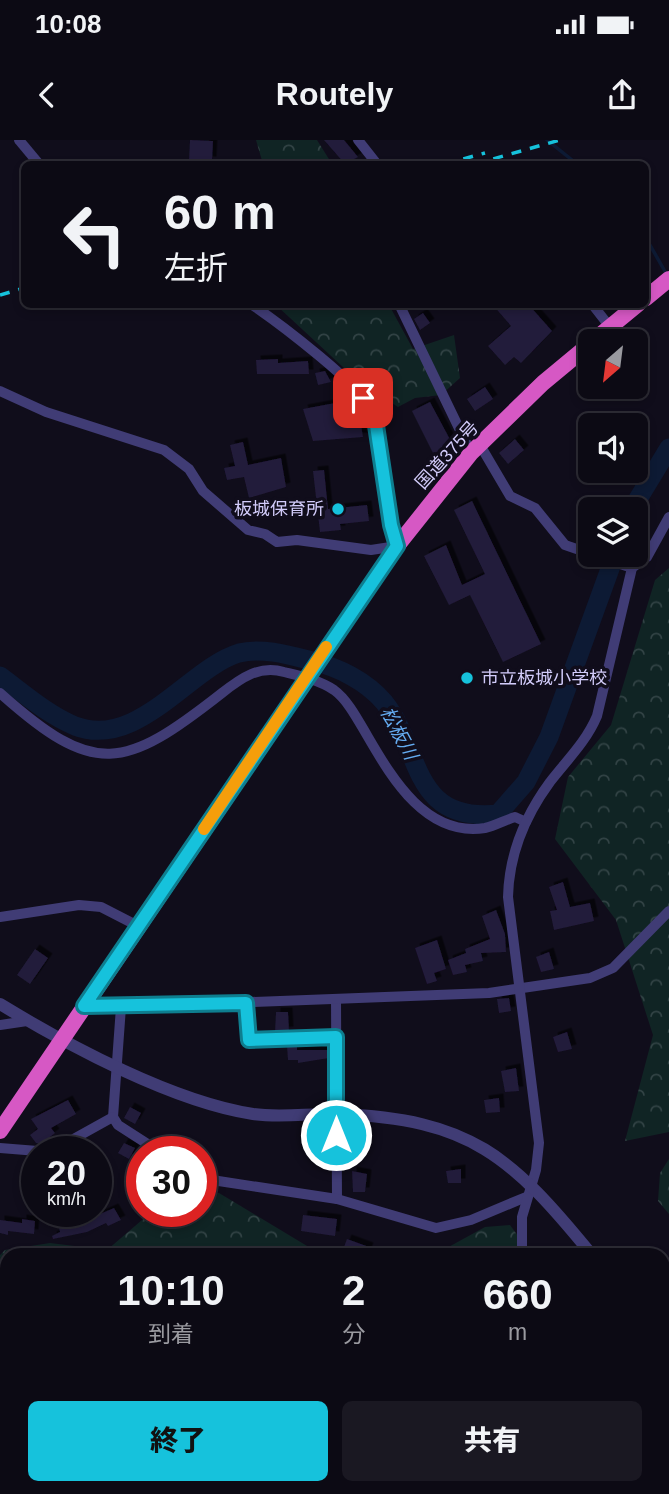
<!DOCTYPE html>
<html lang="ja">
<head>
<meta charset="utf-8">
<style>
  :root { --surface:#0c0a14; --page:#1a1822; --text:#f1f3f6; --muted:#9a9aa0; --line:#2c2b34; --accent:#16c2dc }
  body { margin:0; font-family:Arial,"Noto Sans JP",sans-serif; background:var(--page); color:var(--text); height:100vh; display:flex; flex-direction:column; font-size:26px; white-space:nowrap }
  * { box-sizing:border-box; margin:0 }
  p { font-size:23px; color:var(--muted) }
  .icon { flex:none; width:38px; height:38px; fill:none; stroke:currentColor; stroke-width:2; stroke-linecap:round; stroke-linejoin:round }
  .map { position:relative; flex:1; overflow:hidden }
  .details { position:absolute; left:0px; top:1108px; width:670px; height:247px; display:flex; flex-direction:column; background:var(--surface); border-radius:21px 21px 0 0; box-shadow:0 4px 10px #0003,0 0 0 2px var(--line) }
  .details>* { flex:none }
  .guide { position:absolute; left:21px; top:21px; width:628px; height:147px; border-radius:10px; box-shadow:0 4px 10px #0003,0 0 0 2px var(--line); background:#0c0a14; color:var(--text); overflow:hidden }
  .needle { width:46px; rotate:208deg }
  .controls { position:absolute; left:578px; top:189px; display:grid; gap:14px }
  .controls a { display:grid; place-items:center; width:70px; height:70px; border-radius:10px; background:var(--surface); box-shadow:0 4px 10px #0003,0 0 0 2px var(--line); font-size:35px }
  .speed { position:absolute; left:21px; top:996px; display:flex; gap:14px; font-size:35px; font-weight:700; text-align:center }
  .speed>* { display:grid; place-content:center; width:91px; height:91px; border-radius:50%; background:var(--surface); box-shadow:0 4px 10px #0003,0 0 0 2px var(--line); line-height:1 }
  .speed small { font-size:18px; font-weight:400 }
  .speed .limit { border:10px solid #d22; background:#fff; color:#111 }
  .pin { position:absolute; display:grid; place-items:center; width:60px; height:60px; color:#fff; margin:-30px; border-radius:14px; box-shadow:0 4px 10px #0006 }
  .me { position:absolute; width:77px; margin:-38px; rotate:0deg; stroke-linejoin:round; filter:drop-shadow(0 0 5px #0008) }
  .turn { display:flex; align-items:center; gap:24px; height:147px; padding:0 28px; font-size:32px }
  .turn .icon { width:91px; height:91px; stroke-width:2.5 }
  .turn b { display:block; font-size:49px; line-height:60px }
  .eta { display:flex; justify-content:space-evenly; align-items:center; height:119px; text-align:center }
  .eta b { font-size:42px; font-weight:800; line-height:49px }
  .button { display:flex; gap:14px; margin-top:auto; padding:14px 28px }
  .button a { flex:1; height:80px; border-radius:10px; background:var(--accent); color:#111; font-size:28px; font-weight:800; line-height:80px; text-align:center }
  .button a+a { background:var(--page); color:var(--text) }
  .status { display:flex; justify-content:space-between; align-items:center; height:49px; padding:0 35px; background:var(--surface); direction:ltr }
  .status svg { height:19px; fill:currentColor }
  header { display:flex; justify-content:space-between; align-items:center; height:91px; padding:0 28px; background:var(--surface); font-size:32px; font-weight:800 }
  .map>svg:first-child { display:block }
  .forest { fill:url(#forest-crowns) }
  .park { fill:#102424 }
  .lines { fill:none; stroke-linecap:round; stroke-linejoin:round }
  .stream { stroke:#0d1a34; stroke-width:3.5 }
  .river { stroke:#0d1a34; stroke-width:19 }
  .building { fill:#221b3a; filter:url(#shadow) }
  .minor { stroke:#403c75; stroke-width:10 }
  .tertiary { stroke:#403c75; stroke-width:12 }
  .trunk { stroke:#d658c4; stroke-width:16 }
  .rail { stroke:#16c2dc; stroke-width:3.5; stroke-dasharray:10 9; stroke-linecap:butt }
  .route-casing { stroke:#0e7e8f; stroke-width:18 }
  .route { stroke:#16c2dc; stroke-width:12 }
  .slow { stroke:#f59e0b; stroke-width:12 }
  .poi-dot { fill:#16c2dc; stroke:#100d1b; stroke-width:2.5 }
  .labels { text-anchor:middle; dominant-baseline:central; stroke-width:7; stroke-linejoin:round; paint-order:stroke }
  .street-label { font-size:18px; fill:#d2ccfa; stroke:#100d1b }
  .poi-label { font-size:18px; fill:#d2ccfa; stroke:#100d1b; text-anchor:end }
  .water-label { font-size:19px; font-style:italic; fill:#64abf0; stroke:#100d1b }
</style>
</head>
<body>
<div class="status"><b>10:08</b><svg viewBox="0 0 49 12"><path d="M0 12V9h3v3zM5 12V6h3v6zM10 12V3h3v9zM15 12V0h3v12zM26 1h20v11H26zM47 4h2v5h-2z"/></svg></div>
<header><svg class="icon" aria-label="back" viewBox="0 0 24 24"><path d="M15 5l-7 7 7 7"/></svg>Routely<svg class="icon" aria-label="share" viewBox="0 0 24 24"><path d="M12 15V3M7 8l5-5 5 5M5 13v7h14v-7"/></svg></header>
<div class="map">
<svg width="669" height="1354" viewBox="0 0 669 1354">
  <defs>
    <pattern id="forest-crowns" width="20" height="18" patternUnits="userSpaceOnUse" patternTransform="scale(1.75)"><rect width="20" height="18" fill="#102424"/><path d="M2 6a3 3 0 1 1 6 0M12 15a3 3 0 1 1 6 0" fill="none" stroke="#324345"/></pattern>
    <filter id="shadow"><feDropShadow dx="4.5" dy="-4.5" stdDeviation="0" flood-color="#0009"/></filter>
  </defs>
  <rect width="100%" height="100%" fill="#100d1b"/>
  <!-- forest -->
  <g class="forest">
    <polygon points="256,0 317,0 332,24 263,24"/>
    <polygon points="276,165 389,165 413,209 454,195 460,238 441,255 415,258 398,267 357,240"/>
    <polygon points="669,428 669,992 625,1001 653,895 616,780 555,699 568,637 611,585 655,440"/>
    <polygon points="669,1019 669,1074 658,1061 660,1033"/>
    <polygon points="201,1053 219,1053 322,1115 7,1115 7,1188 0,1188 0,1115 5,1110 50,1103 107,1110 142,1080 146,1071 201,1071"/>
    <polygon points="510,1085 532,1115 434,1115 485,1087"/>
    <polygon points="0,1227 7,1229 7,1302 0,1299"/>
    <polygon points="516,1348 600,1348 599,1354 519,1354"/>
  </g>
  <!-- park -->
  <polygon class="park" points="321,1348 499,1348 498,1354 317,1354"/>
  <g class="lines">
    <!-- stream -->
    <g class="stream">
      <polyline points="547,0 577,24"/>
      <polyline points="646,98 667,135"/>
    </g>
    <!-- river -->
    <g class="river">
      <polyline points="632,369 669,308"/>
      <path d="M0 536C23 553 48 575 75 586 138 610 189 528 239 513 261 507 289 515 312 521 338 527 366 541 384 562 422 609 410 683 498 674L526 642 549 597 615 415"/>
    </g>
  </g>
  <!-- building -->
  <g class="building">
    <polygon points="190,0 213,1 212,21 189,20"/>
    <polygon points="324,0 344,0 358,17 345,24"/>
    <polygon points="492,164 528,164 552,191 521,223 514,217 505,225 488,206 511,186"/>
    <polygon points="423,173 430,183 420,190 414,179"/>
    <polygon points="278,219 278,223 308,221 309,234 257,234 256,220"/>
    <polygon points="325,231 331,242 318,245 315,233"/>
    <polygon points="485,247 493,259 475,271 467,259"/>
    <polygon points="346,261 350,287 361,285 363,297 313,301 303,269"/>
    <polygon points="430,262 454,307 434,315 412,271"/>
    <polygon points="515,299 524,310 508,324 499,313"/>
    <polygon points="243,302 248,325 281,318 286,347 249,358 244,337 227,340 224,328 235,326 230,305"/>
    <polygon points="324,330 328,369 367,365 369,381 340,384 341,390 320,392 313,331"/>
    <polygon points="472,361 541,504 503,522 470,455 449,465 424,416 446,405 462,445 485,434 454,370"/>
    <polygon points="563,742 570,767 590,763 594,781 554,790 550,771 557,770 549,747"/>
    <polygon points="496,770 505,794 506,812 481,813 483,821 465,825 467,832 453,835 448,820 466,813 465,809 490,799 482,776"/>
    <polygon points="437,800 446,829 434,833 437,841 427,844 415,808"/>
    <polygon points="35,809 48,818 30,844 17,835"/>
    <polygon points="549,812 554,829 541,832 536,817"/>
    <polygon points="509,858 511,871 499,873 497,859"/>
    <polygon points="276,872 288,872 289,891 275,892"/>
    <polygon points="567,892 572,909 558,912 553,897"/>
    <polygon points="287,906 297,906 297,910 329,910 329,918 298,923 298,920 288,920"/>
    <polygon points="516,928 519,951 505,952 501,931"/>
    <polygon points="499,958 500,972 486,973 484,960"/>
    <polygon points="68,960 76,974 51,988 55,993 41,1004 36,1003 30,995 38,989 31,979"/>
    <polygon points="130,967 141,973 135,984 124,978"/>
    <polygon points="124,1003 135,1008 129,1019 118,1013"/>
    <polygon points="141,1009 142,1009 142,1040 128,1033"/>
    <polygon points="461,1029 461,1043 448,1043 446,1031"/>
    <polygon points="352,1031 367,1034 365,1052 353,1052"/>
    <polygon points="114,1068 121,1080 108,1086 106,1083 87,1092 53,1099 52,1096 60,1092 58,1084 71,1081 72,1086"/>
    <polygon points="303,1075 337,1079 335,1096 301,1091"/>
    <polygon points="22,1079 35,1081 34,1094 8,1091 8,1095 0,1093 0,1080 22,1083"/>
    <polygon points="347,1099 369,1107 366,1115 342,1112"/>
  </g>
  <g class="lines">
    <!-- minor -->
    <g class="minor">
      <polyline points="19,0 39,24"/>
      <polyline points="358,0 377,24"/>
      <polyline points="399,164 471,313"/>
      <polyline points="592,164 610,187"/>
      <path d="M0 251 46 272 164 310 189 329 203 351 248 390 265 394 277 402 297 400 371 410 397 406C383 363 389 316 374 274 366 248 276 181 251 164"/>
      <polyline points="480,305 510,356 535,368 565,405 632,428"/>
      <path d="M0 553C95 638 124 630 222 553 241 538 259 525 284 532 300 536 319 540 334 550 348 560 359 582 368 597 393 640 427 697 485 688 495 686 505 680 515 677L526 682"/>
      <polyline points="0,777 79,765 101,767 138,786"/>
      <polyline points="336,859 337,1059"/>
      <polyline points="246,863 249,900 336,897"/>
      <polyline points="84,866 121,867 489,853 590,838 613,828 669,771"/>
      <polyline points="121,867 113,977 118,985 160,1012"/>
      <polyline points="0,885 27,881"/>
      <polyline points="0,1008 50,1012 113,977"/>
      <polyline points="201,1035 212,1040 337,1059 436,1088 471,1080 526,1057"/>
      <path d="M522 1115V1077L536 1030 539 1003 508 757C509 715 525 676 550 642 567 620 586 602 597 576L632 428 647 417 669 377"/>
      <polyline points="663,1170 669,1164"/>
      <polyline points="0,1196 7,1200"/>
      <polyline points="663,1314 669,1312"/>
      <polyline points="237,1354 246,1348"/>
      <polyline points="523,1354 524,1348"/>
    </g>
    <!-- tertiary -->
    <g class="tertiary">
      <path d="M0 864C69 906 174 962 253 974 282 978 310 973 338 974 471 979 511 1016 592 1115"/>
      <polyline points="663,1174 669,1177"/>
    </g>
    <!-- trunk -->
    <g class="trunk">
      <polyline points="646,158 669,139"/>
      <polyline points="593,201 638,164"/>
      <polyline points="0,991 397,406 471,313 543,243 590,204"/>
    </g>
    <!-- rail -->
    <g class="rail">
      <polyline points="445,24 485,13"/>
      <polyline points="475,24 560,0"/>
      <polyline points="0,155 24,148"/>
    </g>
  </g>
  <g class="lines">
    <!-- route casing -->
    <g class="route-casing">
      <polyline id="route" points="336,995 336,897 249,900 246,863 84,866 397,406 391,385 374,272 363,258"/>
    </g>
    <!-- route -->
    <use href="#route" class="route"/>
    <!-- slow -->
    <polyline class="slow" points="204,689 326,507"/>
  </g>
  <!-- markers -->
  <g class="poi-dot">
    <circle cx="338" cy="369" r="7"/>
    <circle cx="467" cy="538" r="7"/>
  </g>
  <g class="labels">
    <!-- street labels -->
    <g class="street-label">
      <text transform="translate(447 315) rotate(-48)">国道375号</text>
    </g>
    <!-- poi labels -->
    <g class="poi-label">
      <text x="324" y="369">板城保育所</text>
      <text x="481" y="538" text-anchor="start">市立板城小学校</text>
    </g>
    <!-- water labels -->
    <g class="water-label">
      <text transform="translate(399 593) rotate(62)">松板川</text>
    </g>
  </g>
</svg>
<div class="controls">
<a><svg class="needle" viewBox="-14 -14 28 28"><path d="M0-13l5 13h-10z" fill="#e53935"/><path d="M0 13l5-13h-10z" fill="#9a9aa0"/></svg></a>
<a><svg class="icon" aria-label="sound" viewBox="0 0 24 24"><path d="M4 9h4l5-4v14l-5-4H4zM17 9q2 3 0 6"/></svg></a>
<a><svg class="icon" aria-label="layers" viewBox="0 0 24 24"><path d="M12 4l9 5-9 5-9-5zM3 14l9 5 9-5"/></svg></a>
</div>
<div class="speed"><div>20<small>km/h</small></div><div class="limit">30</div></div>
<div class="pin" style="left:363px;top:258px;background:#d93025"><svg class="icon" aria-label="arrive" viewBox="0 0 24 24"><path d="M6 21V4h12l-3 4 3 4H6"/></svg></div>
<svg class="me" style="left:336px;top:995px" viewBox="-20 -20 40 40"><circle r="17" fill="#16c2dc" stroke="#fff" stroke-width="3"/><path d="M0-11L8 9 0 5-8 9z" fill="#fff"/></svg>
<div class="guide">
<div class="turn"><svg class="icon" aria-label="left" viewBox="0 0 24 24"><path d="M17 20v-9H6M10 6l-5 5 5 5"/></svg><div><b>60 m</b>左折</div></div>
</div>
<section class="details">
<div class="eta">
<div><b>10:10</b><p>到着</p></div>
<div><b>2</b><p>分</p></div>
<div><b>660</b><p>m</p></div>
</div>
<div class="button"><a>終了</a><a>共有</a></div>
</section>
</div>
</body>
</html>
